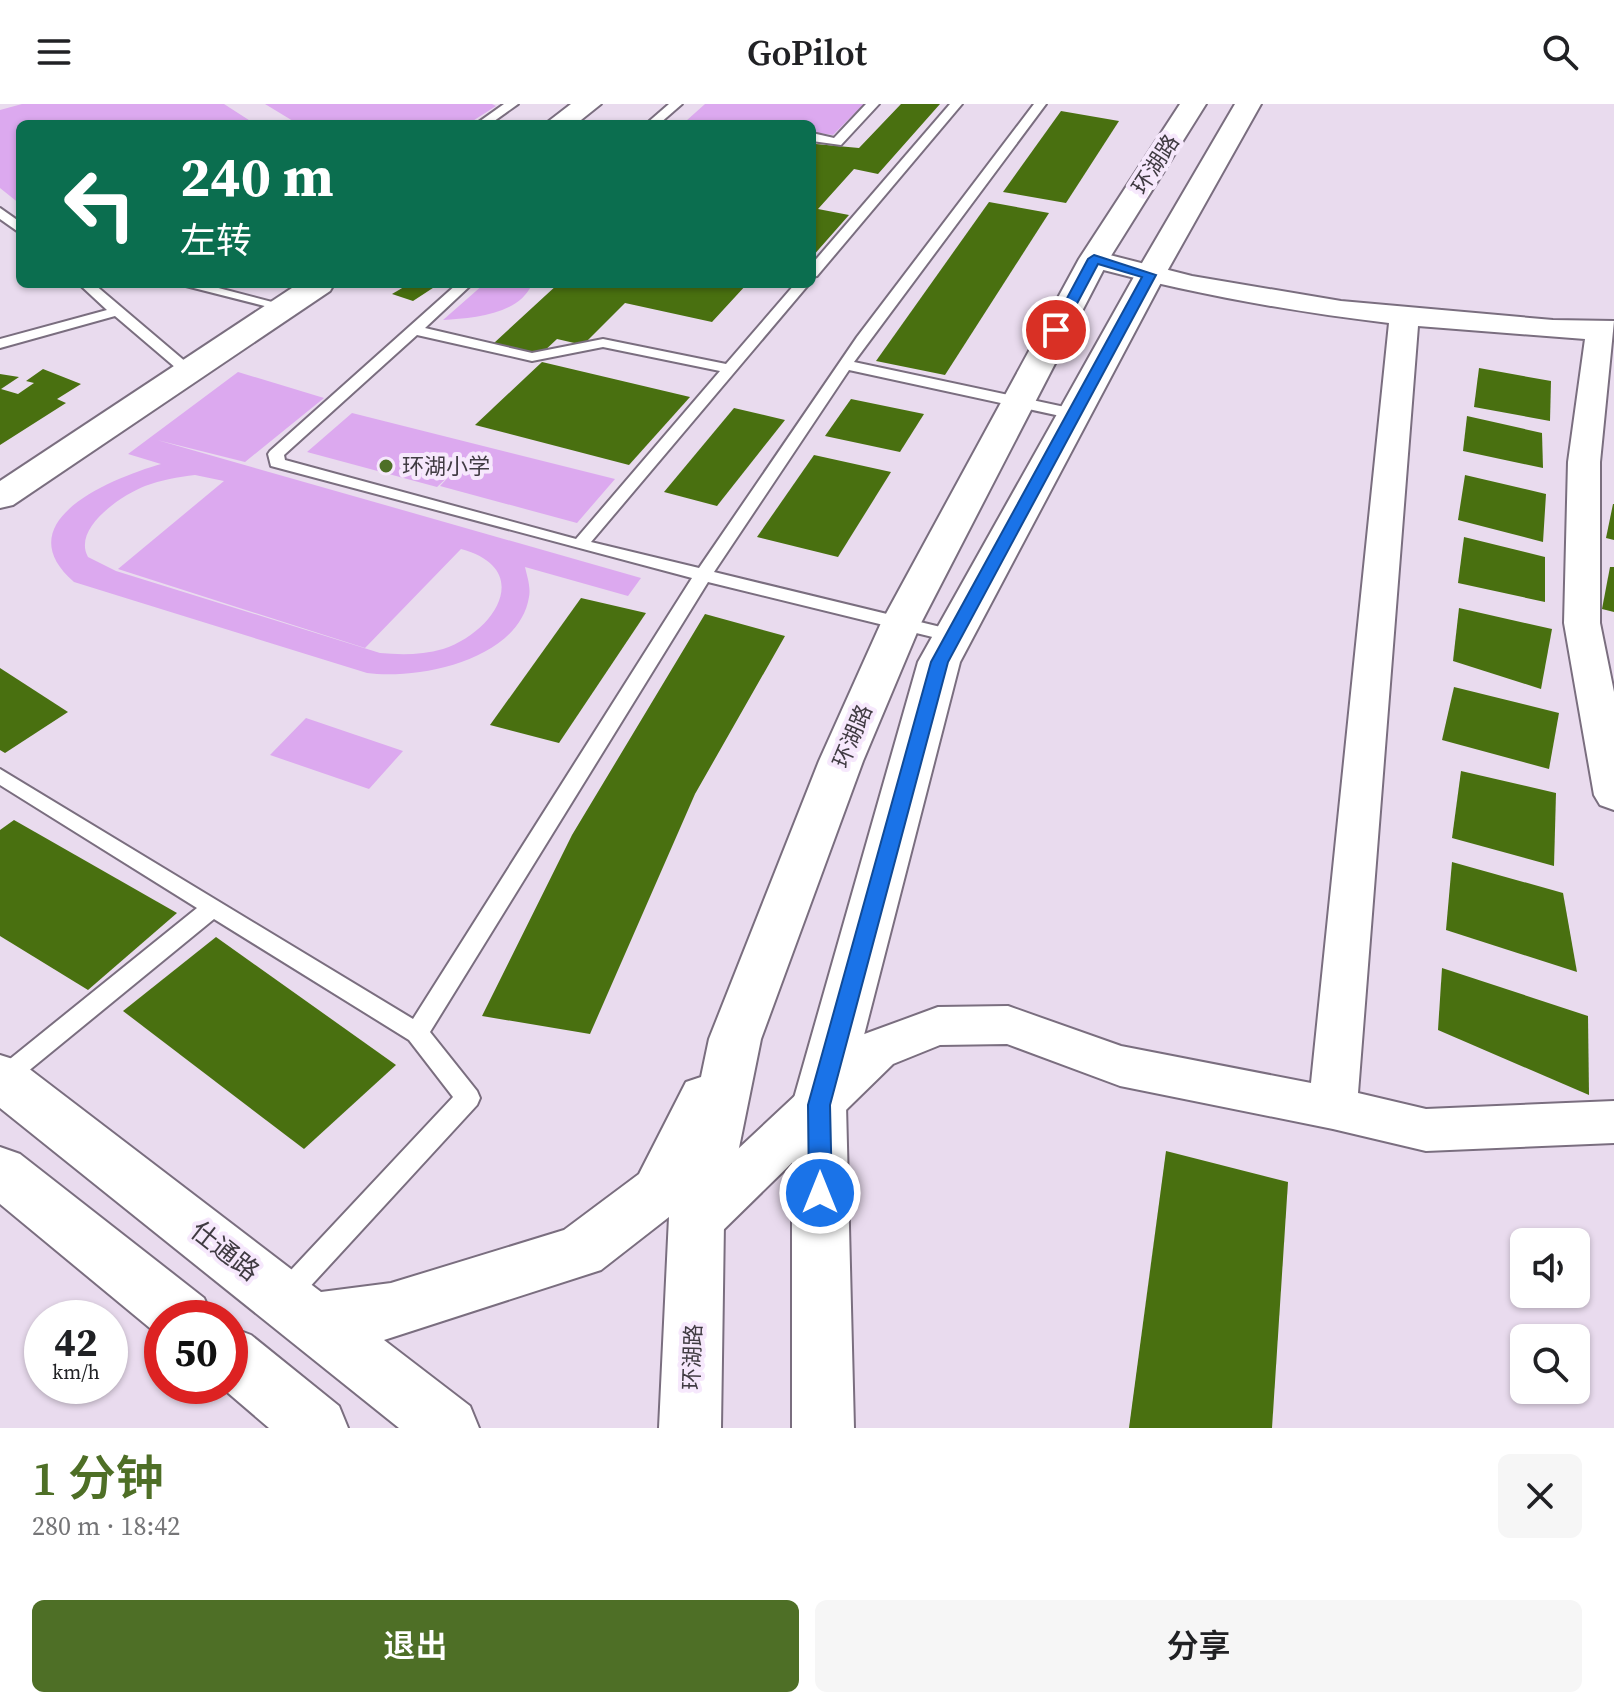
<!DOCTYPE html>
<html lang="zh">
<head>
<meta charset="utf-8">
<style>
  :root { --surface:#fff; --page:#f6f6f6; --text:#202124; --muted:#757577; --accent:#4e6f26 }
  body { margin:0; font-family:"Source Serif 4","Noto Sans SC",serif; background:var(--page); color:var(--text); height:100vh; display:flex; flex-direction:column; font-size:30px; white-space:nowrap }
  * { box-sizing:border-box; margin:0 }
  p { font-size:26px; color:var(--muted) }
  .icon { flex:none; width:44px; height:44px; fill:none; stroke:currentColor; stroke-width:2; stroke-linecap:round; stroke-linejoin:round }
  .map { position:relative; height:1324px; overflow:hidden }
  .drawer { display:flex; flex-direction:column; background:var(--surface); flex:1 }
  .drawer>* { flex:none }
  .top-card { position:absolute; left:16px; top:16px; width:800px; height:168px; border-radius:12px; box-shadow:0 2px 6px #0004; background:#0b6e4f; color:#fff; overflow:hidden }
  .fabs { position:absolute; left:1510px; top:1124px; display:grid; gap:16px }
  .fabs a { display:grid; place-items:center; width:80px; height:80px; border-radius:12px; background:var(--surface); box-shadow:0 2px 6px #0004; font-size:40px }
  .speed { position:absolute; left:24px; top:1196px; display:flex; gap:16px; font-size:40px; font-weight:700; text-align:center }
  .speed>* { display:grid; place-content:center; width:104px; height:104px; border-radius:50%; background:var(--surface); box-shadow:0 2px 6px #0004; line-height:1 }
  .speed small { font-size:20px; font-weight:400 }
  .speed .limit { border:12px solid #d22; background:#fff; color:#111 }
  .pin { position:absolute; display:grid; place-items:center; width:68px; height:68px; color:#fff; margin:-34px; border:4px solid #fff; border-radius:50%; box-shadow:0 2px 8px #0007 }
  .me { position:absolute; width:88px; margin:-44px; rotate:0deg; stroke-linejoin:round; filter:drop-shadow(0 0 6px #0008) }
  .turn { display:flex; align-items:center; gap:28px; height:168px; padding:0 32px; font-size:36px }
  .turn .icon { width:104px; height:104px; stroke-width:2.5 }
  .turn b { display:block; font-size:56px; line-height:68px }
  .round { display:grid; place-items:center; flex:none; width:84px; height:84px; border-radius:12px; background:var(--page) }
  .head { display:flex; align-items:center; justify-content:space-between; height:136px; padding:0 32px }
  h1 { font-size:48px; font-weight:600; line-height:60px; color:var(--accent) }
  .cta { display:flex; gap:16px; margin-top:auto; padding:16px 32px }
  .cta a { flex:1; height:92px; border-radius:12px; background:var(--accent); color:#fff; font-size:32px; font-weight:600; line-height:92px; text-align:center }
  .cta a+a { background:var(--page); color:var(--text) }
  header { display:flex; justify-content:space-between; align-items:center; height:104px; padding:0 32px; background:var(--surface); font-size:36px; font-weight:600 }
  .map>svg:first-child { display:block }
  .green { fill:#dca9ef; fill-rule:evenodd }
  .building { fill:#497010 }
  .lines { fill:none; stroke-linecap:round; stroke-linejoin:round }
  .lane-casing { stroke:#7a6e7f; stroke-width:4 }
  .street-casing { stroke:#7a6e7f; stroke-width:4 }
  .secondary-casing { stroke:#7a6e7f; stroke-width:4 }
  .lane { fill:#fff; fill-rule:evenodd }
  .street { fill:#fff; fill-rule:evenodd }
  .secondary { fill:#fff; fill-rule:evenodd }
  .route { fill:#1a73e8; stroke:#114b97; stroke-width:2 }
  .poi-dot { fill:#4e6f26; stroke:#f6e8fc; stroke-width:3 }
  .labels { text-anchor:middle; dominant-baseline:central; stroke-width:8; stroke-linejoin:round; paint-order:stroke }
  .street-label { font-size:22px; fill:#403b42; stroke:#f6e8fc }
  .poi-label { font-size:22px; fill:#403b42; stroke:#f6e8fc; text-anchor:start }
  .near-street-label { font-size:26px; fill:#403b42; stroke:#f6e8fc }
</style>
</head>
<body>
<header><svg class="icon" aria-label="menu" viewBox="0 0 24 24"><path d="M4 6h16M4 12h16M4 18h16"/></svg>GoPilot<svg class="icon" aria-label="search" viewBox="0 0 24 24"><circle cx="10" cy="10" r="6"/><path d="M15 15l6 6"/></svg></header>
<div class="map">
<svg width="1614" height="1324" viewBox="0 0 1614 1324">
  <rect width="100%" height="100%" fill="#e9dbee"/>
  <!-- green -->
  <g class="green">
    <polygon points="22,0 224,0 255,20 20,20 20,100 0,84 0,6"/>
    <polygon points="265,0 492,0 496,2 468,20 298,20"/>
    <polygon points="705,0 864,0 833,31 812,28 812,20 704,20 686,17"/>
    <path d="M484 180H532C519 211 472 214 443 216Z"/>
    <path d="M238 268 324 294 245 358 157 336 641 474 628 492 525 463C527 472 531 483 529 493 519 556 418 576 367 569L74 478C4 417 113 374 161 360L128 350ZM195 371 224 377 118 465 365 544 461 445C535 465 495 528 443 545 422 551 401 551 380 549L116 467 88 453C72 424 122 391 145 382 161 376 178 373 195 371Z"/>
    <polygon points="352,309 615,375 577,419 440,382 453,368 437,383 307,348"/>
    <polygon points="306,614 403,647 369,685 270,651"/>
  </g>
  <!-- building -->
  <g class="building">
    <polygon points="901,0 940,0 878,70 854,65 818,105 849,111 812,153 812,44 816,40 859,44"/>
    <polygon points="1061,7 1119,17 1066,99 1003,88"/>
    <polygon points="989,98 1049,109 945,271 876,257"/>
    <polygon points="409,180 439,180 413,197 392,190"/>
    <polygon points="558,180 637,182 747,180 712,218 625,199 583,241 557,235 541,250 494,239"/>
    <polygon points="542,258 690,293 629,361 475,321"/>
    <polygon points="1479,264 1551,277 1550,317 1474,303"/>
    <polygon points="43,265 81,280 57,295 66,299 0,341 0,270 19,273 1,285 18,290 34,279 26,277"/>
    <polygon points="851,295 924,310 900,348 825,332"/>
    <polygon points="734,304 785,316 717,402 664,388"/>
    <polygon points="1467,312 1542,329 1543,364 1463,347"/>
    <polygon points="814,351 891,368 838,453 757,433"/>
    <polygon points="1465,371 1546,390 1543,438 1458,416"/>
    <polygon points="1613,400 1614,400 1614,436 1606,434"/>
    <polygon points="1464,433 1545,453 1545,498 1458,479"/>
    <polygon points="1610,463 1614,463 1614,508 1602,505"/>
    <polygon points="581,494 646,509 559,639 490,621"/>
    <polygon points="1459,504 1552,525 1541,585 1453,557"/>
    <polygon points="705,510 785,532 695,690 590,930 482,912 572,731"/>
    <polygon points="0,564 68,608 5,649 0,646"/>
    <polygon points="1454,583 1559,609 1549,665 1442,636"/>
    <polygon points="1461,667 1556,689 1554,762 1452,734"/>
    <polygon points="14,716 177,809 88,886 0,832 0,726"/>
    <polygon points="1452,758 1563,789 1577,868 1446,826"/>
    <polygon points="216,833 396,961 304,1045 123,907"/>
    <polygon points="1442,864 1588,912 1589,991 1438,926"/>
    <polygon points="1166,1047 1288,1078 1272,1324 1129,1324"/>
  </g>
  <g class="lines">
    <!-- lane casing -->
    <g class="lane-casing">
      <g id="lane">
        <polygon points="504,0 518,0 490,20 476,20"/>
        <polygon points="669,0 682,0 659,20 646,20"/>
        <polygon points="866,0 879,0 841,41 812,37 812,29 834,34"/>
        <polygon points="950,0 962,0 817,172 812,173 812,160"/>
        <path d="M1034 0H1046L854 258 1074 305 1082 310 1074 315 849 266 714 468 953 526 962 532 953 538 708 478 430 928 477 987 480 994 477 1001 294 1200 285 1204 276 1200 272 1191 276 1182 453 993 409 936 214 815 10 982 0 984V963L197 804 0 681V665L413 915 692 474 271 362 268 350 270 347 457 180H472L425 224 532 249 603 235 726 260 795 180H809L591 438 699 464 857 233ZM417 231 532 257 603 243 720 267 576 435 285 356 284 351Z"/>
        <polygon points="0,104 20,118 20,129 0,115"/>
        <polygon points="79,180 94,180 193,264 193,270 183,270 115,212 0,244 0,235 107,206"/>
        <polygon points="178,180 203,180 291,203 284,207"/>
      </g>
    </g>
    <!-- street casing -->
    <g class="street-casing">
      <path id="street" d="M1094 147 1192 172 1341 197 1553 216 1614 217 1600 358V519L1614 588V706L1600 701 1594 691 1564 519 1568 358 1585 235 1418 222 1358 989 1426 1005 1614 997V1039L1426 1047 1333 1025 1120 982 1007 940 940 941 893 960 714 1135 696 1141 678 1135 670 1118 678 1101 859 932 938 903 1008 902 1121 942 1311 979 1389 219C1286 207 1185 188 1084 161L1080 155 1084 149Z"/>
    </g>
    <!-- secondary casing -->
    <g class="secondary-casing">
      <g id="secondary">
        <polygon points="571,0 601,0 576,20 545,20"/>
        <polygon points="1180,0 1206,0 1109,155 921,519 863,657 761,935 724,1118 721,1324 659,1324 669,1113 601,1166 384,1236 470,1302 479,1324 399,1324 0,1004 0,951 19,957 321,1188 391,1179 564,1126 639,1070 686,978 701,973 709,935 819,657 881,519 1079,155"/>
        <polygon points="1235,0 1261,0 1165,171 960,558 846,1001 854,1324 792,1324 792,1001 918,558 1135,171"/>
        <polygon points="298,180 334,180 330,187 13,401 0,404 0,377"/>
        <polygon points="0,1043 20,1050 204,1194 213,1214 162,1214 162,1234 0,1100"/>
        <polygon points="230,1223 251,1231 339,1302 348,1324 269,1324 220,1282 230,1282"/>
      </g>
    </g>
    <!-- lane -->
    <use href="#lane" class="lane"/>
    <!-- street -->
    <use href="#street" class="street"/>
    <!-- secondary -->
    <use href="#secondary" class="secondary"/>
  </g>
  <!-- route -->
  <polygon class="route" points="1094,151 1156,171 948,558 830,1001 832,1089 828,1096 820,1099 812,1096 809,1089 808,1001 931,558 1142,173 1098,160 1063,226 1052,229 1050,226 1088,155"/>
  <!-- markers -->
  <circle class="poi-dot" cx="386" cy="362" r="8"/>
  <g class="labels">
    <!-- street labels -->
    <g class="street-label">
      <text transform="translate(1155 60) rotate(-57)">环湖路</text>
      <text transform="translate(852 632) rotate(-67)">环湖路</text>
      <text transform="translate(692 1253) rotate(-88)">环湖路</text>
    </g>
    <!-- poi labels -->
    <g class="poi-label">
      <text x="402" y="362">环湖小学</text>
    </g>
    <!-- near-street labels -->
    <g class="near-street-label">
      <text transform="translate(225 1147) rotate(38)">仕通路</text>
    </g>
  </g>
</svg>
<div class="fabs">
<a><svg class="icon" aria-label="sound" viewBox="0 0 24 24"><path d="M4 9h4l5-4v14l-5-4H4zM17 9q2 3 0 6"/></svg></a>
<a><svg class="icon" aria-label="search" viewBox="0 0 24 24"><circle cx="10" cy="10" r="6"/><path d="M15 15l6 6"/></svg></a>
</div>
<div class="speed"><div>42<small>km/h</small></div><div class="limit">50</div></div>
<div class="pin" style="left:1056px;top:226px;background:#d93025"><svg class="icon" aria-label="arrive" viewBox="0 0 24 24"><path d="M6 21V4h12l-3 4 3 4H6"/></svg></div>
<svg class="me" style="left:820px;top:1089px" viewBox="-20 -20 40 40"><circle r="17" fill="#1a73e8" stroke="#fff" stroke-width="3"/><path d="M0-11L8 9 0 5-8 9z" fill="#fff"/></svg>
<div class="top-card">
<div class="turn"><svg class="icon" aria-label="left" viewBox="0 0 24 24"><path d="M17 20v-9H6M10 6l-5 5 5 5"/></svg><div><b>240 m</b>左转</div></div>
</div>
</div>
<section class="drawer">
<div class="head"><div><h1>1 分钟</h1><p>280 m · 18:42</p></div><a class="round"><svg class="icon" aria-label="close" viewBox="0 0 24 24"><path d="M6 6l12 12M18 6L6 18"/></svg></a></div>
<div class="cta"><a>退出</a><a>分享</a></div>
</section>
</body>
</html>
